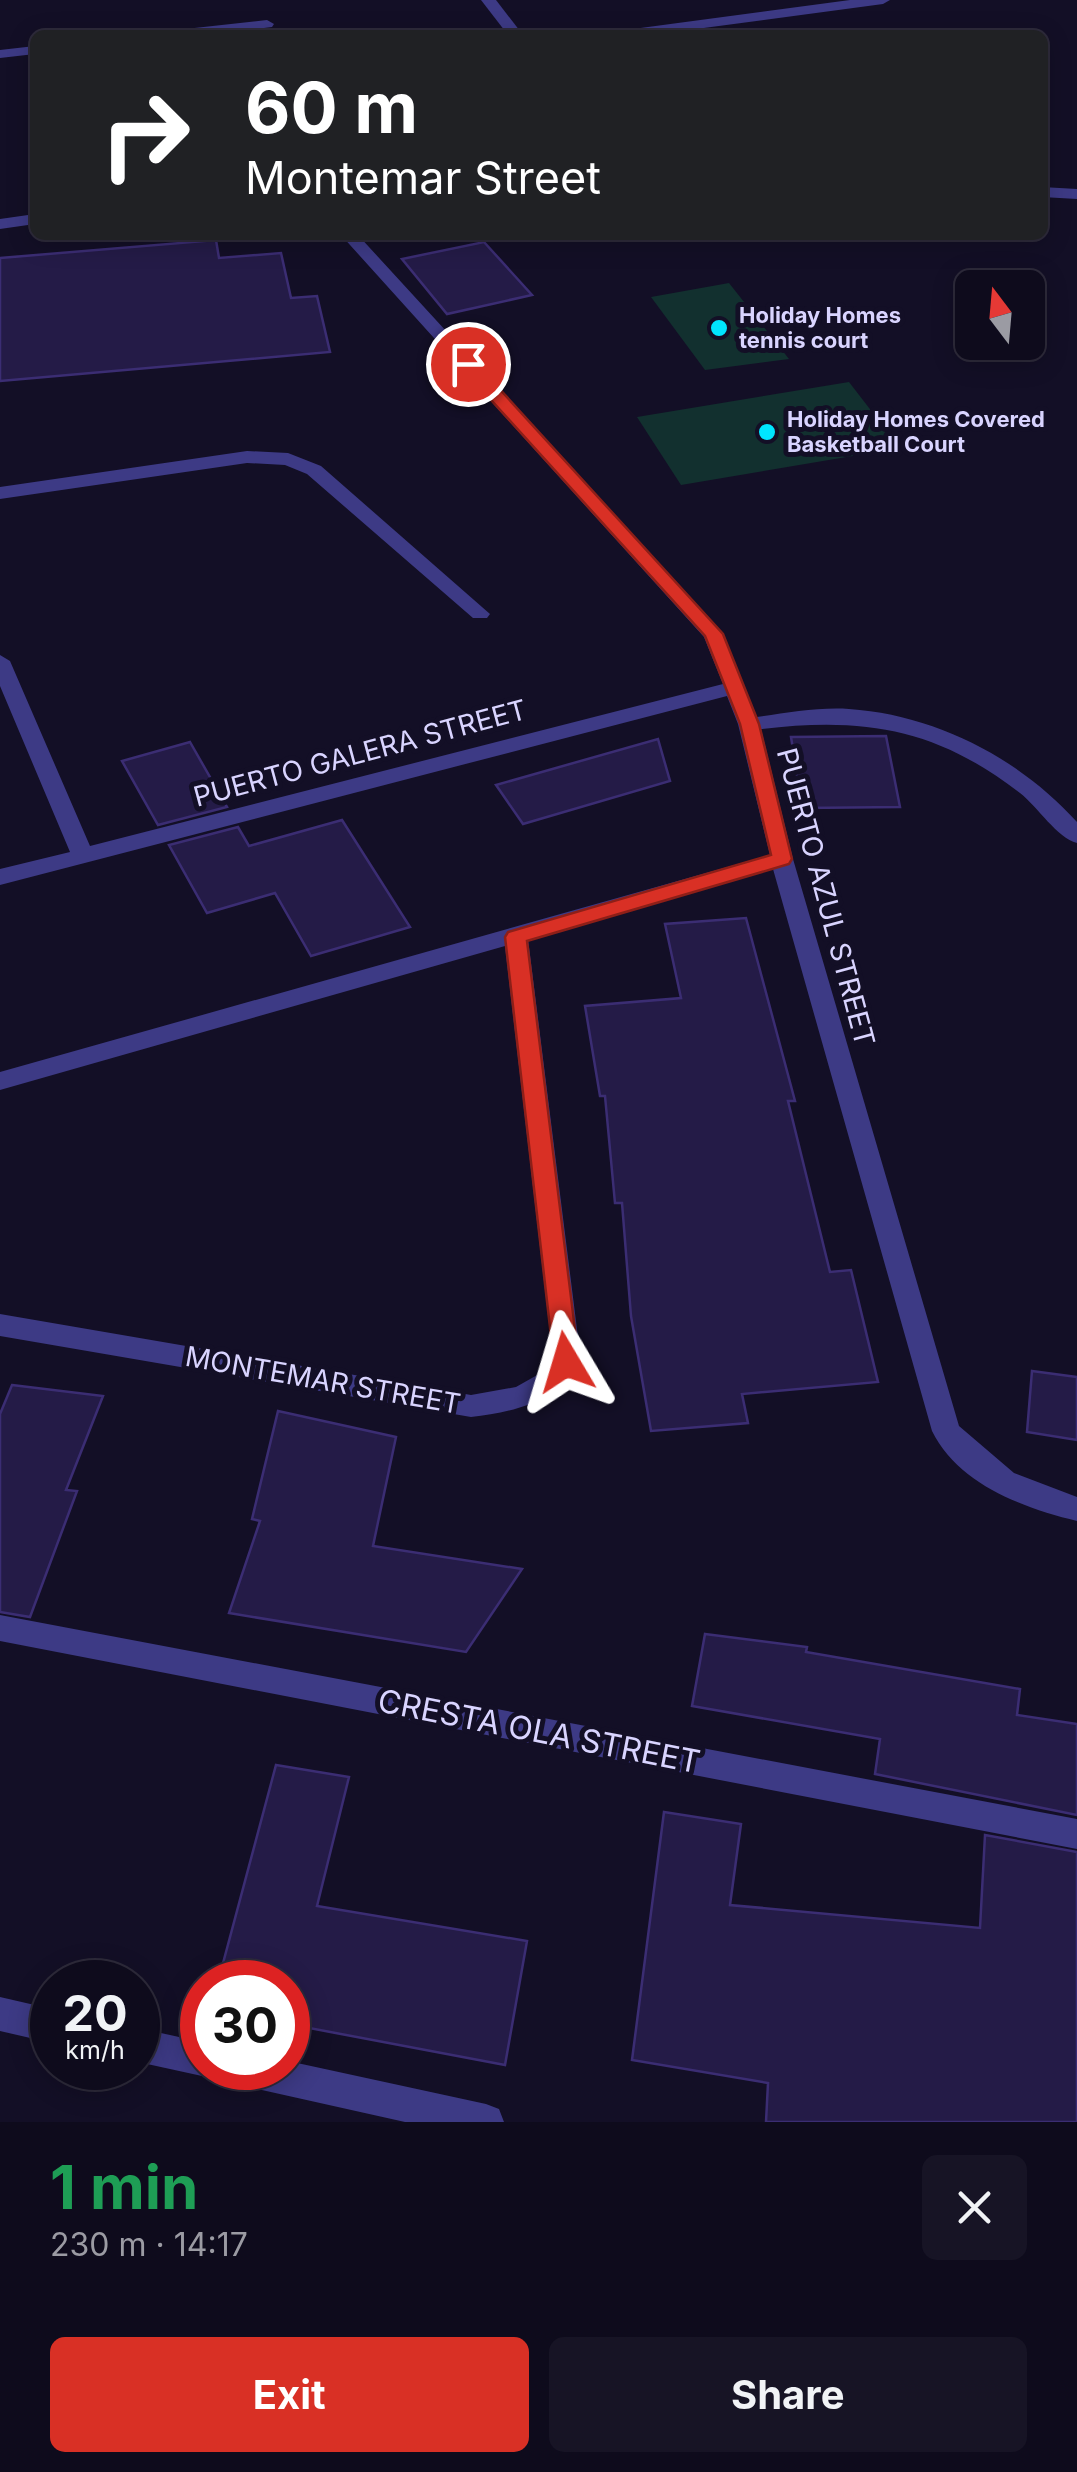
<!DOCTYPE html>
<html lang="en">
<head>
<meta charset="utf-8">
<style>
  :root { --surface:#0e0b1c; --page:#171425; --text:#f1f3f6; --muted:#9b9ba3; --line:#2e2b3b; --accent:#d93025 }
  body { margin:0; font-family:Inter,sans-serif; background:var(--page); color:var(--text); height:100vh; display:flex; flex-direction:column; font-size:38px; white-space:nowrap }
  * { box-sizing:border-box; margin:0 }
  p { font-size:32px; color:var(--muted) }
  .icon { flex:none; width:55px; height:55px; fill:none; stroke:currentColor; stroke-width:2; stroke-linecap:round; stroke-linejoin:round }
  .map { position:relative; height:2122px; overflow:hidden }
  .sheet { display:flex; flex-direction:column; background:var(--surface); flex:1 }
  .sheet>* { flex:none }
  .top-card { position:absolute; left:30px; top:30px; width:1018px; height:210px; border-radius:15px; box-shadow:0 5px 25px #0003,0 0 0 2px var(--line); background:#202124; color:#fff; overflow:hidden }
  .needle { width:65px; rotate:344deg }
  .tools { position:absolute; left:955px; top:270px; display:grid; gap:20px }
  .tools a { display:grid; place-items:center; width:90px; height:90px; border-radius:15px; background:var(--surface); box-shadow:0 5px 25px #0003,0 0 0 2px var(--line); font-size:50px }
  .speed { position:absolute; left:30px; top:1960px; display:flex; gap:20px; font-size:50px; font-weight:700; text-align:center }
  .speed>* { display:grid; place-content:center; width:130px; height:130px; border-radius:50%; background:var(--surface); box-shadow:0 5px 25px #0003,0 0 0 2px var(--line); line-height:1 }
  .speed small { font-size:25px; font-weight:400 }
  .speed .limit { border:15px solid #d22; background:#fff; color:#111 }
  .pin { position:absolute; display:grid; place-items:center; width:85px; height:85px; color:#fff; margin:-42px; border:5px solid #fff; border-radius:50%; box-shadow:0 2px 10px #0007 }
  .me { position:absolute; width:110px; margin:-55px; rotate:353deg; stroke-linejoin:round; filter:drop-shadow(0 0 8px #0008) }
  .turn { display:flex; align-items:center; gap:35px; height:210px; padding:0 50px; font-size:45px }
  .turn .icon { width:130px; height:130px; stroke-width:2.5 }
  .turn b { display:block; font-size:70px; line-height:85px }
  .round { display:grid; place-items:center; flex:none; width:105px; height:105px; border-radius:15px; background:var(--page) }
  .summary { display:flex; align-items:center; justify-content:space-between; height:170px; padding:0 50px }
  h1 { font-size:60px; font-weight:700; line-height:75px; color:#1e9e55 }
  .button { display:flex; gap:20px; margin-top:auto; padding:20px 50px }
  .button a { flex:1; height:115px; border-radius:15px; background:var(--accent); color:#fff; font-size:40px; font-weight:700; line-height:115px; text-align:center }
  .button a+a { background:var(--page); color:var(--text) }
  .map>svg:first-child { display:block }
  .green { fill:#12302f }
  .building { fill:#241b47; stroke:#3b2d73; stroke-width:2.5 }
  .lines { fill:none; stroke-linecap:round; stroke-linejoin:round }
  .minor { fill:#3d3a85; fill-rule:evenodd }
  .route { fill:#d93025; stroke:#8d1f18; stroke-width:2.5 }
  .poi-dot { fill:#00e5ff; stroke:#130f26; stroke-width:4 }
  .labels { text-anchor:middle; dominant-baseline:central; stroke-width:10; stroke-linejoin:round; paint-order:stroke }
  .far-poi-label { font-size:22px; font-weight:bold; fill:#d9d4ff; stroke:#130f26; text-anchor:start }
  .street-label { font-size:28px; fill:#d9d4ff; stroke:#130f26 }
  .near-street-label { font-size:32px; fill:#d9d4ff; stroke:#130f26 }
</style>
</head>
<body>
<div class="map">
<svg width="1077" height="2122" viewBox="0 0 1077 2122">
  <rect width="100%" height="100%" fill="#130f26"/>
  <!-- green -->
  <g class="green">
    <polygon points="729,283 789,359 705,370 651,297"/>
    <polygon points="849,382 900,448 681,485 637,417"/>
  </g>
  <!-- building -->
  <g class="building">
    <polygon points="216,240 219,258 281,253 291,298 317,296 330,352 0,381 0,258"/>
    <polygon points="484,242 532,295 447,314 402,259"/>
    <polygon points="886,736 900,807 802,808 791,737"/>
    <polygon points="658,739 670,781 523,824 496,785"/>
    <polygon points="190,742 227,807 158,825 122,761"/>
    <polygon points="342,820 410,927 311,956 275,893 207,913 169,845 238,827 249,846"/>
    <polygon points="746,918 795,1101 788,1101 830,1272 851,1270 878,1382 742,1394 748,1423 651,1431 631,1316 622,1203 615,1203 605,1096 600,1096 585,1006 681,998 665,924"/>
    <polygon points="1032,1371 1077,1377 1077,1440 1027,1432"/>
    <polygon points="12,1385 103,1396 66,1490 77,1491 30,1617 0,1612 0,1414"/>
    <polygon points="278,1411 396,1437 373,1546 522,1569 466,1652 229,1613 260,1521 252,1519"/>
    <polygon points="705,1634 807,1647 806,1652 1020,1689 1017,1715 1077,1724 1077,1815 875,1774 880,1739 692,1706"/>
    <polygon points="276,1765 349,1777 317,1906 527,1941 505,2065 288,2024 288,1982 218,1982"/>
    <polygon points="664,1812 741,1824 730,1905 980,1928 985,1835 1077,1852 1077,2122 766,2122 768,2083 632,2060"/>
  </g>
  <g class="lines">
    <!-- minor -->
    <g class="minor">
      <polygon points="481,0 496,0 523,35 508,35"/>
      <polygon points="850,0 890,0 883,4 651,35 611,35 618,31"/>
      <polygon points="267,20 274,24 272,27 207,35 160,35 167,31"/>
      <polygon points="35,46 35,54 0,58 0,50"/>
      <polygon points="1042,187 1077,189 1077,199 1042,197"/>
      <polygon points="35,214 35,224 0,229 0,219"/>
      <path d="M341 235H358L721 631 757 717C787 713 818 707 849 709 936 715 1019 758 1077 822V843C1057 838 1038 807 1020 793 936 728 864 717 761 729L793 859 959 1426 1014 1473 1077 1497V1521C1023 1508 958 1484 932 1431L773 869 528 939 581 1361C559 1402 514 1412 471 1417L0 1336V1314L471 1395 516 1387 539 1374 553 1359 505 946 0 1090V1072L770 855 738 724 727 696 0 885V869L70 852 0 686V655L10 661 90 846 723 684 704 637Z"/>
      <polygon points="247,451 288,453 321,466 490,614 487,618 473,618 307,474 285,465 247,463 0,499 0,487"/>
      <polygon points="0,1615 1077,1819 1077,1849 0,1641"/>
      <polygon points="0,1997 52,2009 52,2043 0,2031"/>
      <polygon points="138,2028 202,2042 202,2068 216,2068 214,2071 202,2076 138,2062"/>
      <polygon points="288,2061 486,2104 499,2109 504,2122 405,2122 240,2085 228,2080 222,2068 288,2068"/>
    </g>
  </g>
  <!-- route -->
  <polygon class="route" points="462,361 474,361 723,634 759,724 792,859 789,864 527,941 579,1362 566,1372 554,1362 505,937 508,932 771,855 740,724 705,636 462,368"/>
  <!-- markers -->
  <g class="poi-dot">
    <circle cx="719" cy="328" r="10"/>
    <circle cx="767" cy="432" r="10"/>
  </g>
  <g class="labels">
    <!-- far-poi labels -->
    <g class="far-poi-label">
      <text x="739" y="315">Holiday Homes<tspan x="739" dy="25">tennis court</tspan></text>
      <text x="787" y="419">Holiday Homes Covered<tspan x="787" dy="25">Basketball Court</tspan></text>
    </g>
    <!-- street labels -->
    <g class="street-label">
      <text transform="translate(360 753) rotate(-15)">PUERTO GALERA STREET</text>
      <text transform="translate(826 897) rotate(75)">PUERTO AZUL STREET</text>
      <text transform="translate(323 1380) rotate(10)">MONTEMAR STREET</text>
    </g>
    <!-- near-street labels -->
    <g class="near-street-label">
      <text transform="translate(539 1731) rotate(11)">CRESTA OLA STREET</text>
    </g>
  </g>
</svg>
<div class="tools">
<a><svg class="needle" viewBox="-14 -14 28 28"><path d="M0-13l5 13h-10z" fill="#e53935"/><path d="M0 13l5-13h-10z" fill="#9b9ba3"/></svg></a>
</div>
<div class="speed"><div>20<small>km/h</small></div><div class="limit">30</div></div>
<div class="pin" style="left:468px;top:364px;background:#d93025"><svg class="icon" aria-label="arrive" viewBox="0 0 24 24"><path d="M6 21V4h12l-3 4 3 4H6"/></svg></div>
<svg class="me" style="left:566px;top:1362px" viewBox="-20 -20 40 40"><path d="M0-17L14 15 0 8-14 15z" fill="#d93025" stroke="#fff" stroke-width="4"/></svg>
<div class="top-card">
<div class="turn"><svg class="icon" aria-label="right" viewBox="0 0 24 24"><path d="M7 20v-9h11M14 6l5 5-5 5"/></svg><div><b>60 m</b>Montemar Street</div></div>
</div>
</div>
<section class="sheet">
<div class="summary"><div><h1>1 min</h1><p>230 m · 14:17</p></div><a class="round"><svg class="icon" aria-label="close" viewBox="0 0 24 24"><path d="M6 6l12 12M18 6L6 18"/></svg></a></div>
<div class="button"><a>Exit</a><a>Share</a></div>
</section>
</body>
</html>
